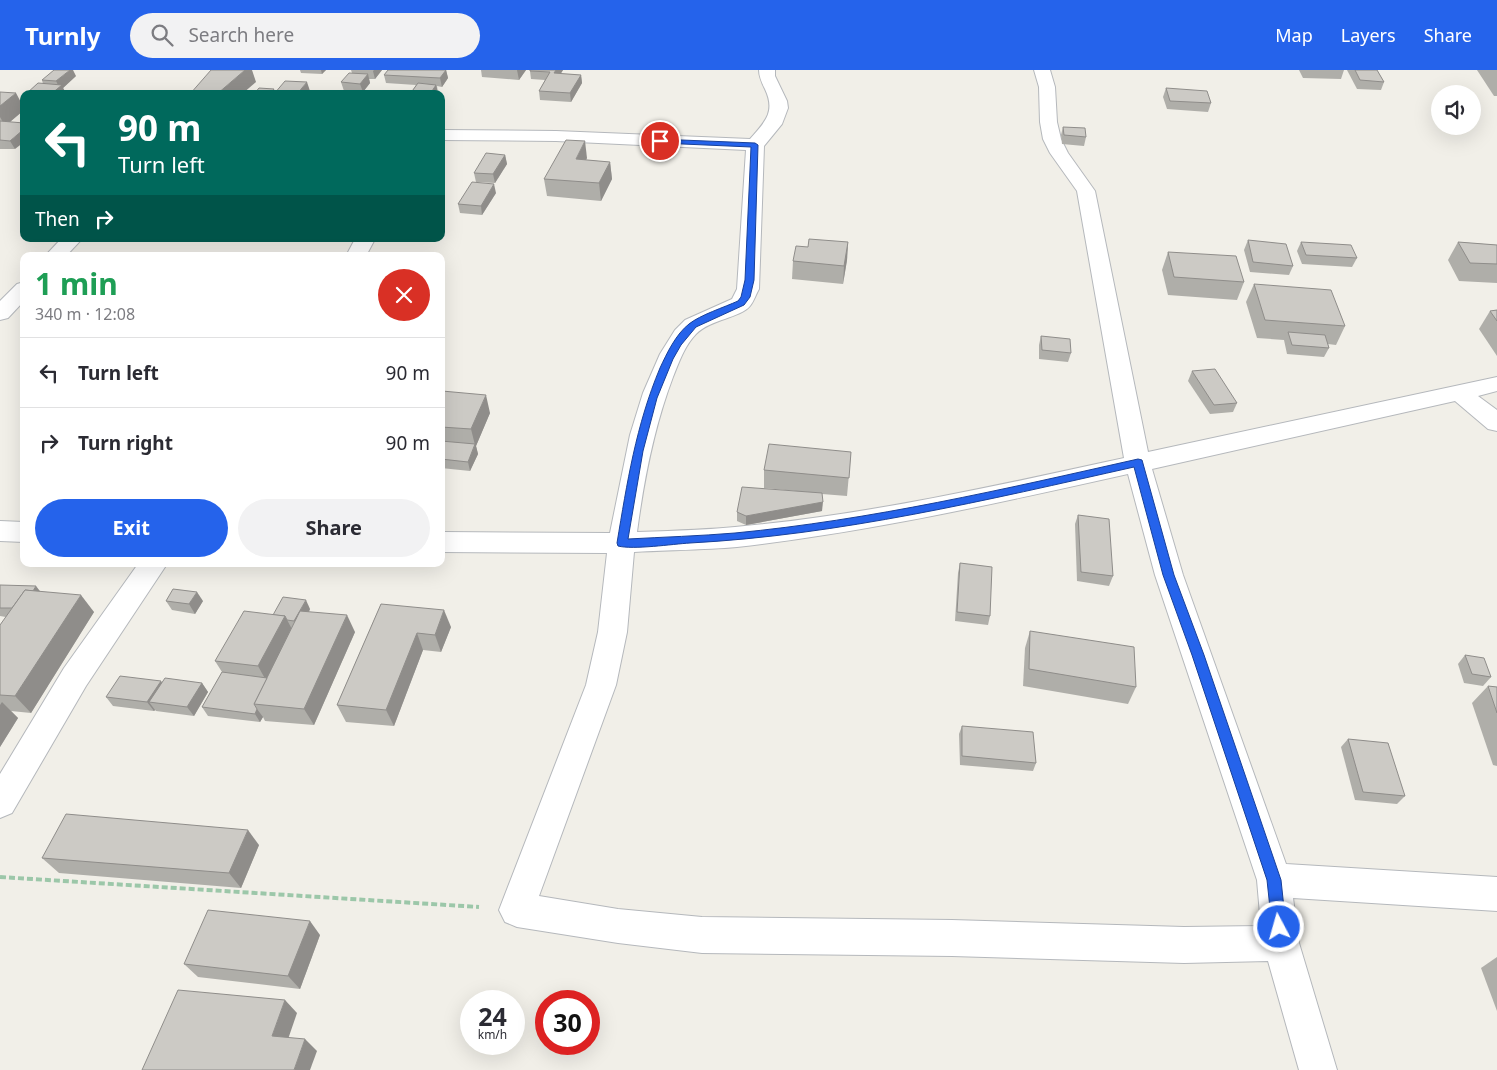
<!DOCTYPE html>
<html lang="en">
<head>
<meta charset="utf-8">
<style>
  :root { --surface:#fff; --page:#f2f2f3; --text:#2b2b33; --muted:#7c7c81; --line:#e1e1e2; --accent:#2563eb }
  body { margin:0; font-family:"Noto Sans",sans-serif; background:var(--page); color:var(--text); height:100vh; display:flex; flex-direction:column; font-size:19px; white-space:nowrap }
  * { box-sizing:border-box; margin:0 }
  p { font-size:16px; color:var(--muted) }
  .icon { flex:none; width:28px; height:28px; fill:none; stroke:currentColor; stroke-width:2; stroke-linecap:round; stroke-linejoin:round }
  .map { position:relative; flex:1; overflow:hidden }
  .drawer { position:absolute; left:20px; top:182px; width:425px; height:315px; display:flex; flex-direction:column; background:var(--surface); border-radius:10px; box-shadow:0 5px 20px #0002 }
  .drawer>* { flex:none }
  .hud { position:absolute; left:20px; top:20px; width:425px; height:152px; border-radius:10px; box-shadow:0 5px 20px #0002; background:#00695c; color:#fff; overflow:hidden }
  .buttons { position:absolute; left:1431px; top:15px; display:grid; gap:10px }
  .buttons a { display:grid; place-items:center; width:50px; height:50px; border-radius:50%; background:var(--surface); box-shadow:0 5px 20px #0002; font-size:25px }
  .speed { position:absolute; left:460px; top:920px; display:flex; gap:10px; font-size:25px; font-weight:700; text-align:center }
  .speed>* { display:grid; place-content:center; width:65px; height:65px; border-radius:50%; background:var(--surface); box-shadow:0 5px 20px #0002; line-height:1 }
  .speed small { font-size:12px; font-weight:400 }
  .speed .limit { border:8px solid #d22; background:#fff; color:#111 }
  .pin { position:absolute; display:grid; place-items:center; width:42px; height:42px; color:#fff; margin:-21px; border:2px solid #fff; border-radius:50%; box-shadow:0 1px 5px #0007 }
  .me { position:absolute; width:55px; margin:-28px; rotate:354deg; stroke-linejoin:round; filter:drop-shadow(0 0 4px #0008) }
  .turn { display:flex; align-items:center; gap:18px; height:105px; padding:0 15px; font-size:22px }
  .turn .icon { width:65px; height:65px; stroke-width:2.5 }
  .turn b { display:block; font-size:35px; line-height:42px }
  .then { display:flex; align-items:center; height:48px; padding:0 15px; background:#0003; gap:10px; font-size:19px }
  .round { display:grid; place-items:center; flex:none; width:52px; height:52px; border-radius:26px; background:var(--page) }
  .overview { display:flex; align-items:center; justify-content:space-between; height:85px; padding:0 15px }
  h1 { font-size:30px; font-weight:700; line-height:38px; color:#1e9e55 }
  .button { display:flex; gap:10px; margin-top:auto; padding:10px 15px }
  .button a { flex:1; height:58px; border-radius:30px; background:var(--accent); color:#fff; font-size:20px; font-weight:700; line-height:58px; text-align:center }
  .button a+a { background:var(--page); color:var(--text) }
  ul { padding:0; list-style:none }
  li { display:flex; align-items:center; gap:15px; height:70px; padding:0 15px; border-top:1px solid var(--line) }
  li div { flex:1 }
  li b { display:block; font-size:19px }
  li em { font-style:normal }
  header { display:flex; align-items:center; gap:30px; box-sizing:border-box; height:70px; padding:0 25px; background:var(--accent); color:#fff }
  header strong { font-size:24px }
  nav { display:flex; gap:28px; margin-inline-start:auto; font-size:18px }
  .search { width:350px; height:45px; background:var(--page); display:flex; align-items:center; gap:12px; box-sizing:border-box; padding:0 18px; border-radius:28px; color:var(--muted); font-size:19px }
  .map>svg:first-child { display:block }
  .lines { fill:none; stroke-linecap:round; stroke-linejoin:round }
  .minor-casing { stroke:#b5b8bc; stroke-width:2 }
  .path { stroke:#9cc7a9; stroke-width:4; stroke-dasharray:6 3; stroke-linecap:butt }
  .minor { fill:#fff; fill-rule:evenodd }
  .wall { fill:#afaea9 }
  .shaded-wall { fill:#8f8d8a }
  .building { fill:#cccac5; stroke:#8f8d8a }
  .route { fill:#2563eb; stroke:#184099 }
</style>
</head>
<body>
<header>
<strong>Turnly</strong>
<div class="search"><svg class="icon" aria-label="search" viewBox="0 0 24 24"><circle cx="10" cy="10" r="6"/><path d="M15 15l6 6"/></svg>Search here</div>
<nav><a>Map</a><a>Layers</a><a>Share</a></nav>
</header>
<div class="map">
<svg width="1497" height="1000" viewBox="0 0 1497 1000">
  <rect width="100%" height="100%" fill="#f1efe8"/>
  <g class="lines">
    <!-- minor casing -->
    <g class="minor-casing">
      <g id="minor">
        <path d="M759 0H775V6L787 31 788 38 782 54 764 76 759 219C756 224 754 231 750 236 740 248 711 249 696 264 685 275 679 292 673 307 654 357 644 409 637 462 670 461 703 460 735 457 867 445 996 416 1124 388L1077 121 1050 83 1043 69 1040 52 1039 17 1034 0H1050L1055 17 1057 52 1061 69 1068 83 1095 121 1148 382 1497 307V321L1478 326 1497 340V361L1488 359 1455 331 1152 399 1183 505 1286 794 1497 807V841L1293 828 1299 873 1337 1000H1299L1268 891 1184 893 952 886 702 883 618 873 517 857 505 852 499 840 586 615 598 562 607 483 441 482V462L610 463 630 365 643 323 660 284 675 260 685 250 732 229 737 219 746 80 556 71 441 70V60L556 61 750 69C765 52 776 42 765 19 762 13 759 7 759 0ZM1128 404 1155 505 1257 810 1261 856 1184 857 952 850 702 847 618 839 539 826 616 615 627 562 634 482C668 480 703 480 737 477 869 462 998 433 1128 404Z"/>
        <polygon points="61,169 82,169 66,186 45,186"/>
        <polygon points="355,169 375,169 366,186 346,186"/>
        <polygon points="24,212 24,231 8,248 0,250 0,231 17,214"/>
        <polygon points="0,451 24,452 24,472 0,471"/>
        <polygon points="138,494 167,494 86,616 12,743 0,748 0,704 64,598"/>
      </g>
    </g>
    <!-- path -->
    <polyline class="path" points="0,807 479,837"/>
    <!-- minor -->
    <use href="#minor" class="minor"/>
  </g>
  <!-- wall -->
  <g class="wall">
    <polygon points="300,0 326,0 322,4 301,3"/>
    <polygon points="351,0 382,0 375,9 369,9 370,13 363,22 344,21 341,12 352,3"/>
    <polygon points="388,0 446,0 448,8 442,17 437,16 438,23 438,24 410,24 416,15 386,13 384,5"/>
    <polygon points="481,0 526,0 519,10 482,7"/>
    <polygon points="563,0 560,4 581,5 582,13 571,32 540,30 539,21 545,10 531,9 530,1"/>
    <polygon points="1299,0 1344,0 1341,9 1303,8"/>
    <polygon points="1347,0 1377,0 1384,12 1381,20 1357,19"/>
    <polygon points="1477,0 1497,0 1497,26 1494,26"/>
    <polygon points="76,6 63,18 66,23 65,24 26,24 43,14 42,10"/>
    <polygon points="1166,18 1211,33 1208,42 1167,39 1163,27"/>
    <polygon points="0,22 24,40 10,52 15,79 0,79"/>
    <polygon points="24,25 24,35 20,28"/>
    <polygon points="1063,57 1086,67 1084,76 1062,74 1061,65"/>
    <polygon points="505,85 507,94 495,113 476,112 474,103"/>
    <polygon points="587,88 586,90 610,92 612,109 601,131 547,126 544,109"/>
    <polygon points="496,123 482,145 460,143 458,134"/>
    <polygon points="1248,170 1293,196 1289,205 1250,202 1244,180"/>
    <polygon points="848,172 847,190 843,214 792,209 793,191 808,177"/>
    <polygon points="1301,172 1357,188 1352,197 1302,194 1297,181"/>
    <polygon points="1458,172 1497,175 1497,213 1459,211 1448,190"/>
    <polygon points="1168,182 1244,212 1237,230 1168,225 1162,200"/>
    <polygon points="1254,214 1345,256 1336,275 1328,274 1329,278 1324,287 1287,284 1284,270 1257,268 1246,232"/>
    <polygon points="1497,240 1497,286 1479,259 1490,241"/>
    <polygon points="1041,266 1071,283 1068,292 1039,289 1039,275"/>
    <polygon points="1192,301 1237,333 1233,342 1210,344 1188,311"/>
    <polygon points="441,322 490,343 476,376 478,384 470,401 441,398"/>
    <polygon points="851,382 847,426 822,424 822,441 746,455 737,451 737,442 796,421 764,418 764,400"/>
    <polygon points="1078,445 1113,506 1109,516 1077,511 1075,454"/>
    <polygon points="960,493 990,546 988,555 955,551 958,503"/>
    <polygon points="0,515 40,522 94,542 31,643 11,641 18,648 0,677 0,555 6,547 0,546"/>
    <polygon points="166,531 203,531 195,544 172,540"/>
    <polygon points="381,534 451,557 441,582 423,580 394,656 346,652 337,635"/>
    <polygon points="310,539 309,542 355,562 314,655 265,651 263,647 260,652 208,646 202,637 222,602 215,591 273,545"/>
    <polygon points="1030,561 1136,617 1128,634 1023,616 1025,578"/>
    <polygon points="1465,585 1491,607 1483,616 1464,613 1458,594"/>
    <polygon points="162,613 202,613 208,622 194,646 156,641 155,640 154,641 113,636 106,627"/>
    <polygon points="1488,616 1497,617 1497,696 1493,695 1472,633"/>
    <polygon points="962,656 1036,693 1033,701 960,695 959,664"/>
    <polygon points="1348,669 1405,726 1397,734 1355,730 1341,677"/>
    <polygon points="259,775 241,818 59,803 42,788"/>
    <polygon points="320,865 300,919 198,907 184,894"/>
    <polygon points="1497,887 1497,941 1481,898"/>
  </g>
  <!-- shaded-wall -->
  <g class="shaded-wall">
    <polygon points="70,0 73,0 76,6 63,18 66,23 51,24 59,17 56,11"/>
    <polygon points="245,0 252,0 256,12 242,24 217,24"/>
    <polygon points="321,0 326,0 322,4"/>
    <polygon points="374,0 382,0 375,9 373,1"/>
    <polygon points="446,0 448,8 442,17 440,8"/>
    <polygon points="517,0 526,0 519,10"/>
    <polygon points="556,0 563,0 556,12 554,3"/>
    <polygon points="368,4 370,13 363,22 360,14"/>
    <polygon points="581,5 582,13 571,32 570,23"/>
    <polygon points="307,12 310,21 307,24 297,24"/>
    <polygon points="436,15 438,23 438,24 430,24"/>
    <polygon points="274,19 275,24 270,24"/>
    <polygon points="16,23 24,38 24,40 5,56 0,47 0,36"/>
    <polygon points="24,59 24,72 15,79 10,71"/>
    <polygon points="585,71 587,88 578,106 576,89"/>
    <polygon points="505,85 507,94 495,113 493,104"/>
    <polygon points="610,92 612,109 601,131 599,113"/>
    <polygon points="494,114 496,123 482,145 481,136"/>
    <polygon points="848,172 847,190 843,214 844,196"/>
    <polygon points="486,325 490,343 476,376 478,384 470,401 468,392 475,375 471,359"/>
    <polygon points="823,432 822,441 746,455 746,446"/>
    <polygon points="36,516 43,525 21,539"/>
    <polygon points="197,522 203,531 195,544 189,534"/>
    <polygon points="81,525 94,542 31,643 15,626"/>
    <polygon points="306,530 310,539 299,560 294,551"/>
    <polygon points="444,540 451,557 441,582 435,565"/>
    <polygon points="347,545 355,562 314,655 304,639"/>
    <polygon points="285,546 294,563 268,614 258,596"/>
    <polygon points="417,563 423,580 394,656 386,640"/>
    <polygon points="161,611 167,620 149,632 155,640 154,641 147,632"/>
    <polygon points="202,613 208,622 194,646 187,637"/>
    <polygon points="2,632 18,648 0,677 0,635"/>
    <polygon points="257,639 263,647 260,652 255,644"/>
    <polygon points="248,760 259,775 241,818 229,803"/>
    <polygon points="310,851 320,865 300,919 288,906"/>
    <polygon points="285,930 297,943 285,978 272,966"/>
    <polygon points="305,969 317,981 310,1000 294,1000"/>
  </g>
  <!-- building -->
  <g class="building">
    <polygon points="54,0 70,0 56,11 42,10"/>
    <polygon points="211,0 245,0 217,24 190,24"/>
    <polygon points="388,0 446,0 440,8 384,5"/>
    <polygon points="530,0 556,0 554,3 581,5 570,23 539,21 550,2 530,1"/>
    <polygon points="1355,0 1377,0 1384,12 1360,10"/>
    <polygon points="349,3 368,4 360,14 341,12"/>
    <polygon points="285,11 307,12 297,24 274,24"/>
    <polygon points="38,13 62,15 51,24 26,24"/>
    <polygon points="418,13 436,15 430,24 410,24"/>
    <polygon points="259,18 274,19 270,24 254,24"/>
    <polygon points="1166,18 1207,21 1211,33 1170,31"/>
    <polygon points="0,22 16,23 0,36"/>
    <polygon points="0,51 24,53 24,59 10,71 0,70"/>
    <polygon points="1063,57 1085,58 1086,67 1064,65"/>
    <polygon points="566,70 585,71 576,89 610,92 599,113 544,109"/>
    <polygon points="486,83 505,85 493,104 474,103"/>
    <polygon points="472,112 494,114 481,136 458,134"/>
    <polygon points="809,169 848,172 844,196 793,191 796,176 808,177"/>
    <polygon points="1248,170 1286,174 1293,196 1253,192"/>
    <polygon points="1301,172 1351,175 1357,188 1306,185"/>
    <polygon points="1458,172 1497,175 1497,194 1470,193"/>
    <polygon points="1168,182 1236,186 1244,212 1174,207"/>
    <polygon points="1254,214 1331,220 1345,256 1265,250"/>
    <polygon points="1497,240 1497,251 1490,241"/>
    <polygon points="1288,262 1325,265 1329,278 1292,275"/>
    <polygon points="1041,266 1070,269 1071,283 1042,280"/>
    <polygon points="1215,299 1237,333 1214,335 1192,301"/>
    <polygon points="442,321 486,325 471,359 441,357"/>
    <polygon points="441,371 475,374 468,392 441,389"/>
    <polygon points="769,374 851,382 849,408 764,400"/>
    <polygon points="742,417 822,423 823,432 746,446 737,442"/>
    <polygon points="1078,445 1109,449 1113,506 1081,502"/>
    <polygon points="960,493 992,497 990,546 957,542"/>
    <polygon points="0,515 36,516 33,521 25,520 12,538 0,538"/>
    <polygon points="173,519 197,522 189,534 166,531"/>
    <polygon points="25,520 81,525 15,626 0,625 0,555"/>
    <polygon points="283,527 306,530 294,551 287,550 285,546 273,545"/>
    <polygon points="381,534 444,540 435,565 417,563 386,640 337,635"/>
    <polygon points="244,541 285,546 258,596 215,591"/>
    <polygon points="300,541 347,545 304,639 254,634"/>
    <polygon points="1030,561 1134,577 1136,617 1029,599"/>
    <polygon points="1465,585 1484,588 1491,607 1472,604"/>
    <polygon points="222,602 267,608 254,634 257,639 255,644 202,637"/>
    <polygon points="120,606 161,611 147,632 106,627"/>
    <polygon points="165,608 202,613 187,637 149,632"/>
    <polygon points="1488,616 1497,617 1497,643"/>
    <polygon points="962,656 1033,662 1036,693 962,686"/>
    <polygon points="1348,669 1388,673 1405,726 1363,722"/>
    <polygon points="66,744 248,760 229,803 42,788"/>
    <polygon points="208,840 310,851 288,906 184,894"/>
    <polygon points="178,920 285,930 272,966 305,969 294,1000 142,1000"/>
  </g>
  <!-- route -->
  <path class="route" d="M657 69 755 73 758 75 754 210 750 227 744 235 696 257 681 275 673 289 657 328 643 381 628 469C664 467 699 466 735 463 871 450 1005 419 1138 389L1142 390 1174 505 1204 585 1281 810 1286 857 1284 862 1279 864 1274 862 1272 857 1267 810 1192 585 1163 505 1134 397C987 430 840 465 690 473 673 474 633 480 618 476L617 473C627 413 636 355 660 298 667 283 676 264 689 254 700 245 725 237 738 231L741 227 745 210 751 77 660 73H657Z"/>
</svg>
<div class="buttons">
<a><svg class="icon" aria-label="sound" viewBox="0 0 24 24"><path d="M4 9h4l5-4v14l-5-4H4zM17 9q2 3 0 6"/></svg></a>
</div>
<div class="speed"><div>24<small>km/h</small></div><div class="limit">30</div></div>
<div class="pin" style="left:660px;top:71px;background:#d93025"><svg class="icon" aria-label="arrive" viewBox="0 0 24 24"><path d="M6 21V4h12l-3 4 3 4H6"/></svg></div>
<svg class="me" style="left:1279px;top:857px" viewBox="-20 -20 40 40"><circle r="17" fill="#2563eb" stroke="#fff" stroke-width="3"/><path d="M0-11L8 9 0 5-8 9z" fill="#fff"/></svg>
<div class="hud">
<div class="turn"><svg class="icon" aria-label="left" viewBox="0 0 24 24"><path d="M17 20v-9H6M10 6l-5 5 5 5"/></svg><div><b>90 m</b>Turn left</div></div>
<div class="then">Then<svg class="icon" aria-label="right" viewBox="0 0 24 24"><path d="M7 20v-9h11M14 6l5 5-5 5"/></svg></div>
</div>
<section class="drawer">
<div class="overview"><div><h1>1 min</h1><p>340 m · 12:08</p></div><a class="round" style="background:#d93025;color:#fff"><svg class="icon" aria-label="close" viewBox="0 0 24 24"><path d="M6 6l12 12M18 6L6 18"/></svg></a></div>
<ul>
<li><svg class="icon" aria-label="left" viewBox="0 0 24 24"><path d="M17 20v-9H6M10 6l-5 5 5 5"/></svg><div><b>Turn left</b></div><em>90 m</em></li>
<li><svg class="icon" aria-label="right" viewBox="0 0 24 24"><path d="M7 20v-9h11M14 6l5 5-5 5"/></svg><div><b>Turn right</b></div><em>90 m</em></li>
</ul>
<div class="button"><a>Exit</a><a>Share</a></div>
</section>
</div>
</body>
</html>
